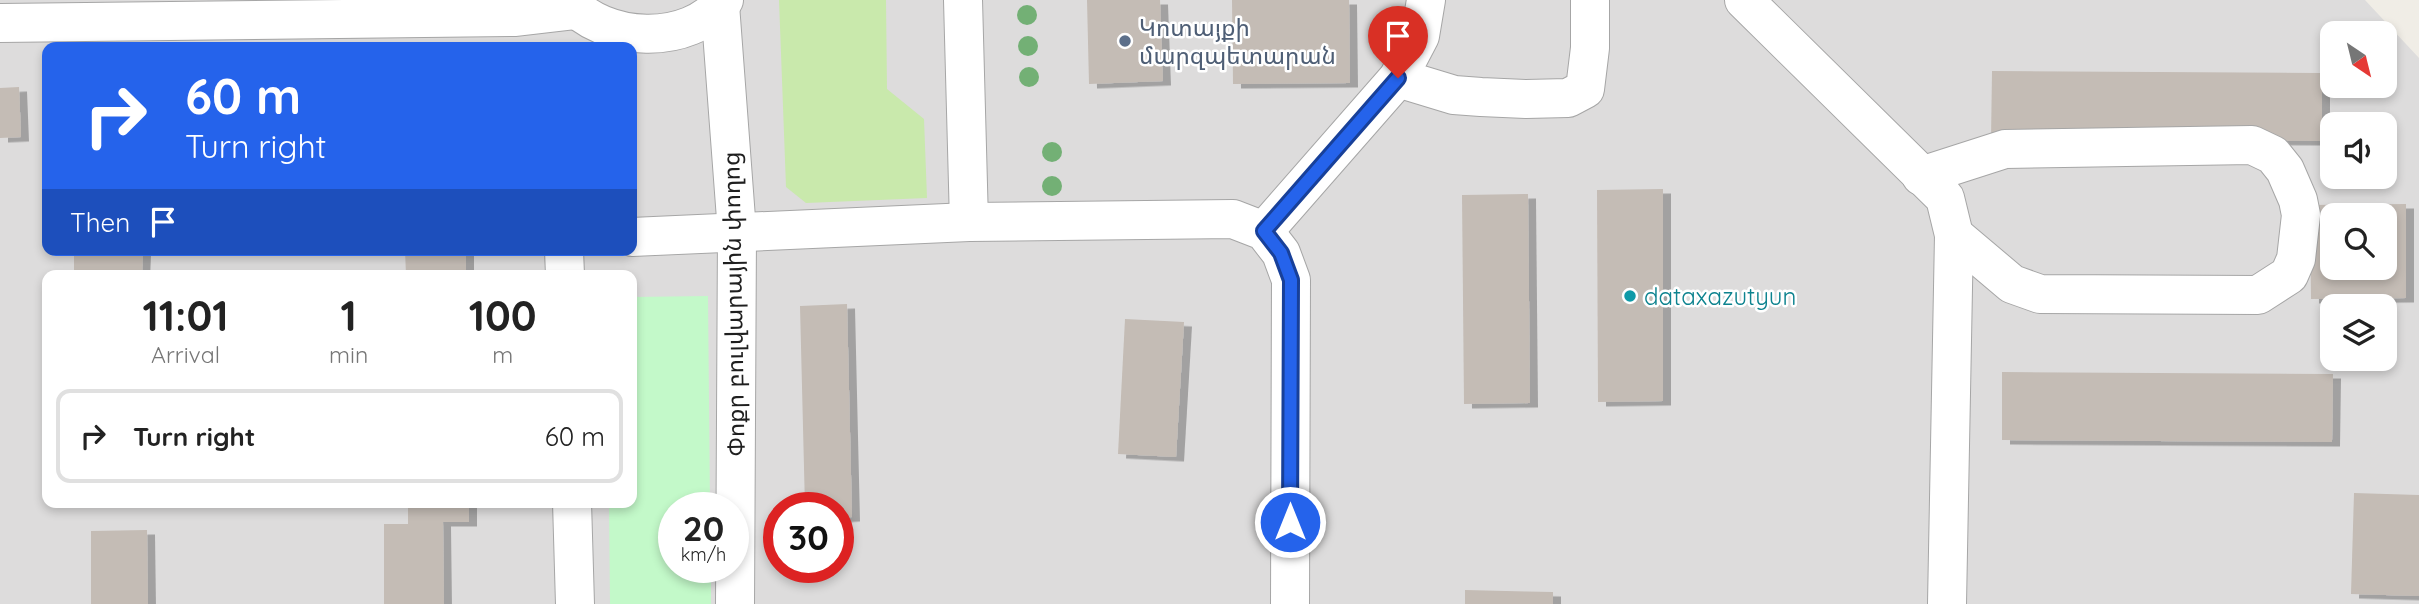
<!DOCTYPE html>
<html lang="en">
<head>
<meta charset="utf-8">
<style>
  :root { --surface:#fff; --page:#f2f2f2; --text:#222; --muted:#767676; --line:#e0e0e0 }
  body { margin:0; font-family:Quicksand,"Noto Sans Armenian",sans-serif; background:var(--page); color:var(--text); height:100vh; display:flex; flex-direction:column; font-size:26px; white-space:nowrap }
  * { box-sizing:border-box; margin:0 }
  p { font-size:23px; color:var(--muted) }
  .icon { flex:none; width:38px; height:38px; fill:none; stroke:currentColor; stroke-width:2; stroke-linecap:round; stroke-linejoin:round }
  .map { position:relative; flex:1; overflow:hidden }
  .panel { position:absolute; left:42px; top:270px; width:595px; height:238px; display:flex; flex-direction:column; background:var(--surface); border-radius:14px; box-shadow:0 4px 10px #0003 }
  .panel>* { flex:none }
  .top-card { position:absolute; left:42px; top:42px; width:595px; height:214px; border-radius:14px; box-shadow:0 4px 10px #0003; background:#2563eb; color:#fff; overflow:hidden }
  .needle { width:46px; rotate:145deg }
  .tools { position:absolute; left:2320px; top:21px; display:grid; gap:14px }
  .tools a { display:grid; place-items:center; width:77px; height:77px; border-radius:14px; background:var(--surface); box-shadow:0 4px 10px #0003; font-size:35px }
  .speed { position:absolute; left:658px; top:492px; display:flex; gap:14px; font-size:35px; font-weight:700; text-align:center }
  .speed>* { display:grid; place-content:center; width:91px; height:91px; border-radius:50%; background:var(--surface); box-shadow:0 4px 10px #0003; line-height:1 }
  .speed small { font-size:18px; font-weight:400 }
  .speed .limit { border:10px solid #d22; background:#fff; color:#111 }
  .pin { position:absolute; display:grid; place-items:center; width:60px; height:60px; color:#fff; margin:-72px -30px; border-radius:50% 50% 50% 0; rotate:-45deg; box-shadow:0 0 7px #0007 }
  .pin .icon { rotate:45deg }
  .me { position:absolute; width:77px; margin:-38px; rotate:0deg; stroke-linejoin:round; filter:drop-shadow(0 0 5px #0008) }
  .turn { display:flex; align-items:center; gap:24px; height:147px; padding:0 28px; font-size:32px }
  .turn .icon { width:91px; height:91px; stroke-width:2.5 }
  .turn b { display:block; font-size:49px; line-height:60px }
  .then { display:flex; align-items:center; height:66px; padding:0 28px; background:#0003; gap:14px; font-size:26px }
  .eta { display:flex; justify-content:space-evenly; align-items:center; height:119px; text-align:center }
  .eta b { font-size:42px; font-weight:700; line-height:49px }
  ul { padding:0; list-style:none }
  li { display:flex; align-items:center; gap:21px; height:94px; margin:0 14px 10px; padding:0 14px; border:4px solid var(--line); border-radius:14px }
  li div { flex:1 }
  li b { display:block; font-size:26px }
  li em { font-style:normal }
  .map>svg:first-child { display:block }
  .residential { fill:#dddcdc; fill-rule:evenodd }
  .grass { fill:#c9e9ac }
  .park { fill:#c3f9c9 }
  .building { fill:#c4bcb5; fill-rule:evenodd; filter:url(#shadow) }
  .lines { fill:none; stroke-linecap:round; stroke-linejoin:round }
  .minor-casing { stroke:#a6a6a6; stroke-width:40 }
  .minor { stroke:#fff; stroke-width:38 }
  .tree { fill:#73b075 }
  .route-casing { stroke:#184099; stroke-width:18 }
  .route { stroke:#2563eb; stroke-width:12 }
  .service-dot { fill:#5c6f8a; stroke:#fff; stroke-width:2.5 }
  .culture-dot { fill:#0f9aa8; stroke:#fff; stroke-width:2.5 }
  .labels { text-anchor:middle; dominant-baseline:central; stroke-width:5; stroke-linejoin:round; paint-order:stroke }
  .service-label { font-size:24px; fill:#4e5e75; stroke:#fff; text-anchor:start }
  .culture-label { font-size:24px; fill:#0d838f; stroke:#fff; text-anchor:start }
  .street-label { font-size:24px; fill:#1f1f1f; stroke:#fff }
</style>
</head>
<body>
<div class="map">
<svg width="2419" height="604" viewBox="0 0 2419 604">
  <defs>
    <filter id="shadow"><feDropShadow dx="8" dy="4.5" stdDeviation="0" flood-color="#0004"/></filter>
  </defs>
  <rect width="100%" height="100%" fill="#f0ede6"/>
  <!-- residential -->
  <path class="residential" d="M0 0H2365L2419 58V604H0ZM2333 33H2385V86H2333ZM47 47H632V250H47ZM2333 124H2385V177H2333ZM2333 215H2385V268H2333ZM47 275H632V502H47ZM2333 306H2385V359H2333ZM674 508H733V567H674ZM779 508H838V567H779Z"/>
  <!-- grass -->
  <polygon class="grass" points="779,0 886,0 887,89 924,119 927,198 806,203 786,187"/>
  <!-- park -->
  <polygon class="park" points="708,296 710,507 674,508 674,567 711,567 711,604 610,604 609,502 632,502 632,297"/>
  <!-- building -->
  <g class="building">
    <polygon points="1087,0 1160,0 1163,81 1089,84"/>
    <polygon points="1232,0 1349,0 1350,83 1233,84"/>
    <polygon points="1992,71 2322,73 2322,141 1991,140"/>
    <polygon points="19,87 21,137 0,138 0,88"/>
    <polygon points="1663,189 1663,401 1598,402 1597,190"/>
    <polygon points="1528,194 1530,403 1464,404 1462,195"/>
    <path d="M2406 204V298L2311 299 2310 205ZM2333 215H2385V268H2333Z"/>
    <polygon points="74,250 143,250 142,275 74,275"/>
    <polygon points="405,250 466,250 466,275 406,275"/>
    <polygon points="847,304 852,517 838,518 838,508 805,508 800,306"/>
    <polygon points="1125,319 1184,322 1176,457 1118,454"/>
    <polygon points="2002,372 2333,374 2332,442 2002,440"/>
    <polygon points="2354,493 2419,495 2419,596 2351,594"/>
    <polygon points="408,502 469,502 469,522 443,522 444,604 384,604 384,524 408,524"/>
    <polygon points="147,530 148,604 91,604 91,531"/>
    <polygon points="1465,590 1553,592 1553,604 1465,604"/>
  </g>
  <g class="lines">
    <!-- minor casing -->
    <g class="minor-casing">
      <g id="minor">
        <path d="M568 0C603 43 690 47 724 0"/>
        <polyline points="963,0 969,222"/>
        <polyline points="1744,0 1945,198 1954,235 1947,604"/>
        <polyline points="720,5 737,232 735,604"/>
        <polyline points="0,23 516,17 576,10"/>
        <polyline points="1398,78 1454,95 1481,97 1526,99 1568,98 1585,89 1590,48 1590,0"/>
        <polyline points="1921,176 2005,149 2252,145 2273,155 2285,170 2298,200 2301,215 2296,259 2289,275 2258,295 2040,294 2012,284 1954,235"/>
        <polyline points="1264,231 1398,78 1420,36 1426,0"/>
        <polyline points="632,237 969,222 1233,219 1264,231 1281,253 1291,280 1290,604"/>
        <polyline points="564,250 565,275"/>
        <polyline points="572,502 575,604"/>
      </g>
    </g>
    <!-- minor -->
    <use href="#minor" class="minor"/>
  </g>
  <!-- trees -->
  <g class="tree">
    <circle cx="1027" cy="15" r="10"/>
    <circle cx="1028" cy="46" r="10"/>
    <circle cx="1029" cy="77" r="10"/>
    <circle cx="1052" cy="152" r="10"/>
    <circle cx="1052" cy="186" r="10"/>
  </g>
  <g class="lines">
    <!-- route casing -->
    <g class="route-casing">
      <polyline id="route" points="1290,522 1291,280 1281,253 1264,231 1398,78"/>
    </g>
    <!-- route -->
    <use href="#route" class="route"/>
  </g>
  <!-- markers -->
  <circle class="service-dot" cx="1125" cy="41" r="7"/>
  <circle class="culture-dot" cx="1630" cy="296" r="7"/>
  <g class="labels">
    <!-- service labels -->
    <g class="service-label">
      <text x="1139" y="27">Կոտայքի<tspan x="1139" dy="28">մարզպետարան</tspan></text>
    </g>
    <!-- culture labels -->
    <g class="culture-label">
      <text x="1644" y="296">dataxazutyun</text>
    </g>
    <!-- street labels -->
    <g class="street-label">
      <text transform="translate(733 304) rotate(-91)">Փոքր բուլվարային փողոց</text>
    </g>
  </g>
</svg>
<div class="tools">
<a><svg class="needle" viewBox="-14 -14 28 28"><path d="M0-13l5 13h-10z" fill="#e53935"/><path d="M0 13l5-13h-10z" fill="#767676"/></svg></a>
<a><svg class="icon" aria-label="sound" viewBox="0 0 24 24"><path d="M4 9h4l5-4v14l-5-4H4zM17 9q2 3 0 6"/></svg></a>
<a><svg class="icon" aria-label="search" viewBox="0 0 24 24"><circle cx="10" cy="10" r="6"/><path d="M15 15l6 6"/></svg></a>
<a><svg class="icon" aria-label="layers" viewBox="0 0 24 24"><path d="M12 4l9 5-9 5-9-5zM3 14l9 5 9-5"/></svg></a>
</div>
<div class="speed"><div>20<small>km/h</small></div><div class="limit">30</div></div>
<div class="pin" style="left:1398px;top:78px;background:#d93025"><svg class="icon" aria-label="arrive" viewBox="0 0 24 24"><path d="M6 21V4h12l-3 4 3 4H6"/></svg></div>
<svg class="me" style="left:1290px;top:522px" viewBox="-20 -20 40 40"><circle r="17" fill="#2563eb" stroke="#fff" stroke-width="3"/><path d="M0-11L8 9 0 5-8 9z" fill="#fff"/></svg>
<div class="top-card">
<div class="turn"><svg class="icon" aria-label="right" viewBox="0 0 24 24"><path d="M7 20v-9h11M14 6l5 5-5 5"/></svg><div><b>60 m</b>Turn right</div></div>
<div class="then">Then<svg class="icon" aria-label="arrive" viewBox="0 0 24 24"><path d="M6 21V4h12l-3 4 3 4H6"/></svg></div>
</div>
<section class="panel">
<div class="eta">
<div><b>11:01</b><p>Arrival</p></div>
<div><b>1</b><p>min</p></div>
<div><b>100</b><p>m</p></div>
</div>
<ul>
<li><svg class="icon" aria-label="right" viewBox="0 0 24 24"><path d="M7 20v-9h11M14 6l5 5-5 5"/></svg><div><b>Turn right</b></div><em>60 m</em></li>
</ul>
</section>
</div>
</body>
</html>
